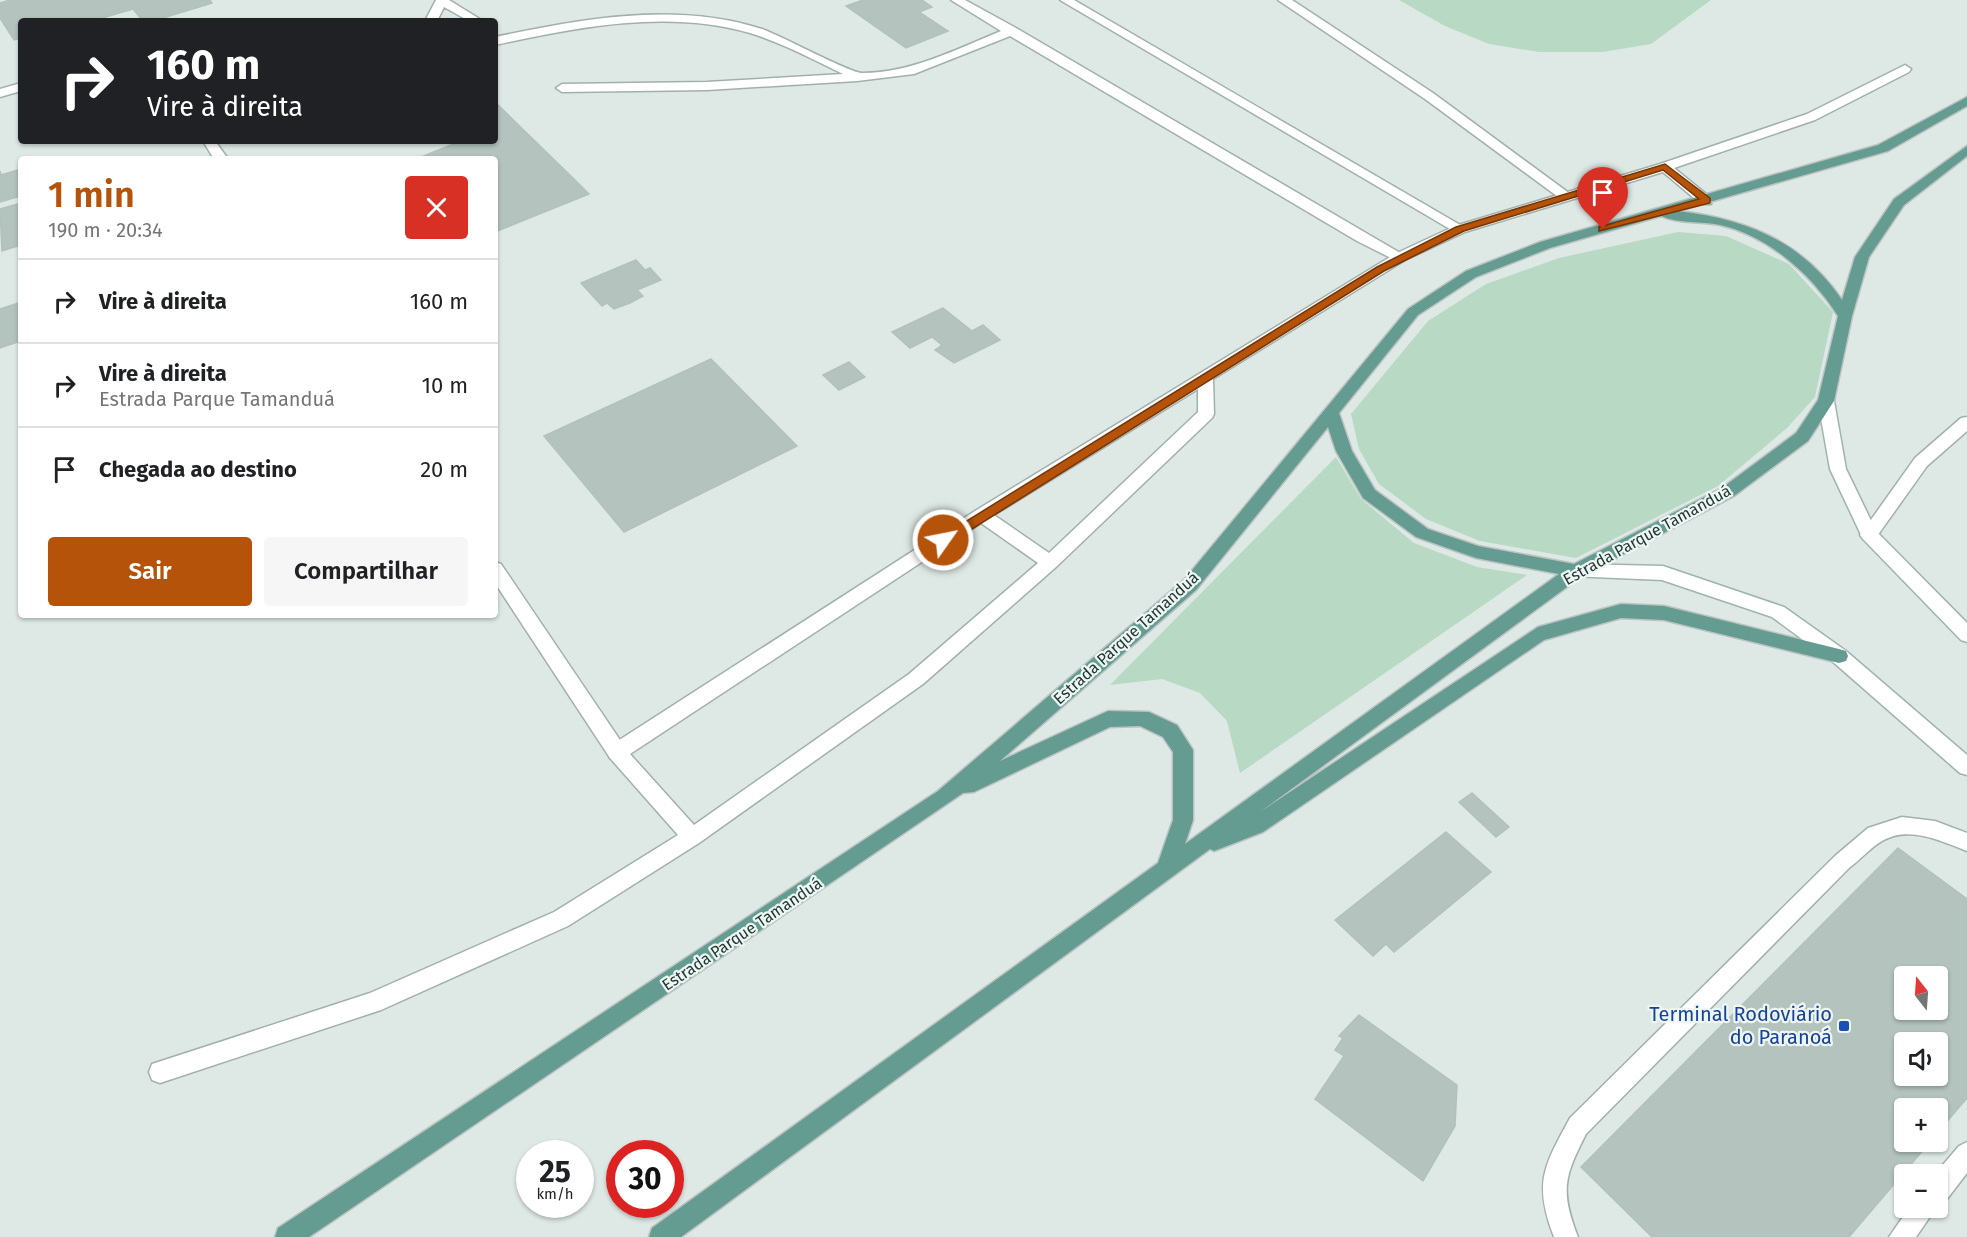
<!DOCTYPE html>
<html lang="pt">
<head>
<meta charset="utf-8">
<style>
  :root { --surface:#fff; --page:#f6f6f6; --text:#202124; --muted:#757577; --line:#e0e0e0; --accent:#b45309 }
  body { margin:0; font-family:"Fira Sans",sans-serif; background:var(--page); color:var(--text); height:100vh; display:flex; flex-direction:column; font-size:22px; white-space:nowrap }
  * { box-sizing:border-box; margin:0 }
  p { font-size:20px; color:var(--muted) }
  .icon { flex:none; width:33px; height:33px; fill:none; stroke:currentColor; stroke-width:2; stroke-linecap:round; stroke-linejoin:round }
  .map { position:relative; flex:1; overflow:hidden }
  .details { position:absolute; left:18px; top:156px; width:480px; height:462px; display:flex; flex-direction:column; background:var(--surface); border-radius:6px; box-shadow:0 2px 4px #0004 }
  .details>* { flex:none }
  .banner { position:absolute; left:18px; top:18px; width:480px; height:126px; border-radius:6px; box-shadow:0 2px 4px #0004; background:#202124; color:#fff; overflow:hidden }
  .needle { width:39px; rotate:343deg }
  .fabs { position:absolute; left:1894px; top:966px; display:grid; gap:12px }
  .fabs a { display:grid; place-items:center; width:54px; height:54px; border-radius:6px; background:var(--surface); box-shadow:0 2px 4px #0004; font-size:30px }
  .speed { position:absolute; left:516px; top:1140px; display:flex; gap:12px; font-size:30px; font-weight:700; text-align:center }
  .speed>* { display:grid; place-content:center; width:78px; height:78px; border-radius:50%; background:var(--surface); box-shadow:0 2px 4px #0004; line-height:1 }
  .speed small { font-size:15px; font-weight:400 }
  .speed .limit { border:9px solid #d22; background:#fff; color:#111 }
  .pin { position:absolute; display:grid; place-items:center; width:51px; height:51px; color:#fff; margin:-62px -26px; border-radius:50% 50% 50% 0; rotate:-45deg; box-shadow:0 0 6px #0007 }
  .pin .icon { rotate:45deg }
  .me { position:absolute; width:66px; margin:-33px; rotate:57deg; stroke-linejoin:round; filter:drop-shadow(0 0 4px #0008) }
  .turn { display:flex; align-items:center; gap:21px; height:126px; padding:0 30px; font-size:27px }
  .turn .icon { width:78px; height:78px; stroke-width:2.5 }
  .turn b { display:block; font-size:42px; line-height:51px }
  .round { display:grid; place-items:center; flex:none; width:63px; height:63px; border-radius:6px; background:var(--page) }
  .head { display:flex; align-items:center; justify-content:space-between; height:102px; padding:0 30px }
  h1 { font-size:36px; font-weight:600; line-height:45px; color:var(--accent) }
  .primary-button { display:flex; gap:12px; margin-top:auto; padding:12px 30px }
  .primary-button a { flex:1; height:69px; border-radius:6px; background:var(--accent); color:#fff; font-size:24px; font-weight:600; line-height:69px; text-align:center }
  .primary-button a+a { background:var(--page); color:var(--text) }
  ul { padding:0; list-style:none }
  li { display:flex; align-items:center; gap:18px; height:84px; padding:0 30px; border-top:2px solid var(--line) }
  li div { flex:1 }
  li b { display:block; font-size:22px }
  li em { font-style:normal }
  .map>svg:first-child { display:block }
  .green { fill:#b8d9c3 }
  .building { fill:#b4c3be; stroke:#b1c2bc; stroke-width:1.5; fill-rule:evenodd }
  .lines { fill:none; stroke-linecap:round; stroke-linejoin:round }
  .lane-casing { stroke:#a2b0ac; stroke-width:3 }
  .street-casing { stroke:#a2b0ac; stroke-width:3 }
  .secondary-casing { stroke:#9eb4ad; stroke-width:3 }
  .primary-casing { stroke:#bcc3c2; stroke-width:3 }
  .lane { fill:#fff; fill-rule:evenodd }
  .street { fill:#fff; fill-rule:evenodd }
  .secondary { fill:#fff; fill-rule:evenodd }
  .primary { fill:#659c91; fill-rule:evenodd }
  .route { fill:#b45309; stroke:#753606; stroke-width:1.5 }
  .transit-dot { fill:#1a4fb4; stroke:#eef6f3; stroke-width:2 }
  .labels { text-anchor:middle; dominant-baseline:central; stroke-width:4.5; stroke-linejoin:round; paint-order:stroke }
  .street-label { font-size:16px; fill:#213733; stroke:#eef6f3 }
  .near-transit-label { font-size:20px; fill:#164399; stroke:#eef6f3; text-anchor:end }
</style>
</head>
<body>
<div class="map">
<svg width="1967" height="1237" viewBox="0 0 1967 1237">
  <rect width="100%" height="100%" fill="#dee9e5"/>
  <!-- green -->
  <g class="green">
    <polygon points="1399,0 1711,0 1651,44 1603,52 1539,52 1489,44 1445,26"/>
    <polygon points="1678,232 1726,236 1789,264 1833,312 1815,397 1787,428 1718,486 1576,558 1480,541 1426,519 1379,484 1359,449 1351,414 1428,321 1486,284 1559,258"/>
    <polygon points="1336,457 1361,499 1414,543 1477,567 1527,575 1240,773 1227,721 1200,693 1162,679 1110,685"/>
  </g>
  <!-- building -->
  <g class="building">
    <polygon points="10,0 210,0 212,3 153,21 143,21 133,9 92,21 21,21 21,38 14,40 0,18 0,3"/>
    <polygon points="863,0 922,0 932,7 919,12 948,31 906,48 846,6"/>
    <polygon points="495,102 576,181 589,194 495,232 495,159 423,159 421,157 456,143 455,141 495,141"/>
    <polygon points="21,169 21,196 0,202 0,171 1,175"/>
    <polygon points="21,203 21,245 2,251 0,209"/>
    <polygon points="636,260 645,270 650,268 661,280 637,290 643,296 630,303 614,309 607,303 602,306 581,283"/>
    <polygon points="21,302 21,341 0,348 0,309"/>
    <polygon points="943,308 972,331 983,325 1000,340 954,363 935,350 942,345 932,337 910,348 892,332"/>
    <polygon points="711,359 797,446 624,532 544,436"/>
    <polygon points="849,362 865,377 839,390 823,375"/>
    <polygon points="1472,793 1509,827 1496,837 1459,802"/>
    <polygon points="1446,832 1491,872 1394,952 1386,944 1373,956 1335,920"/>
    <path d="M1898 848 1967 899V1098L1938 1132V1108H1905V1142H1930L1849 1237H1652L1581 1167ZM1905 976H1938V1010H1905ZM1905 1042H1938V1076H1905Z"/>
    <polygon points="1359,1015 1457,1085 1455,1126 1423,1181 1315,1099 1344,1056 1335,1050 1343,1038 1339,1036"/>
  </g>
  <g class="lines">
    <!-- lane casing -->
    <g class="lane-casing">
      <g id="lane">
        <polygon points="436,0 449,0 483,21 469,21 444,7 437,21 425,21"/>
        <path d="M951 0H965L1016 28 1407 257 1400 261 1395 260 1357 241 1010 36 914 74 857 81 707 90 562 92 556 88 562 84 707 82 843 74C812 59 782 43 750 33 668 9 577 27 495 45V37C581 19 675 1 762 29 782 36 850 73 862 73 911 73 957 49 1001 31Z"/>
        <polygon points="1060,0 1074,0 1467,229 1460,233 1455,232"/>
        <polygon points="1278,0 1292,0 1433,93 1573,196 1571,199 1561,199 1425,99"/>
        <polygon points="21,83 21,91 0,97 0,89"/>
        <polygon points="203,141 215,141 228,159 214,159"/>
        <polygon points="495,562 501,564 624,746 627,752 624,758 617,760 610,758 495,583"/>
        <path d="M1902 817 1935 821 1967 833V851C1941 841 1909 825 1882 841 1870 848 1860 860 1849 868L1586 1134C1564 1177 1560 1191 1578 1237H1554C1533 1183 1544 1166 1570 1118L1835 856 1868 828Z"/>
        <polygon points="1967,1142 1967,1173 1947,1199 1938,1202 1938,1174 1935,1174 1959,1146"/>
        <polygon points="1909,1208 1936,1208 1916,1237 1889,1237"/>
      </g>
    </g>
    <!-- street casing -->
    <g class="street-casing">
      <g id="street">
        <path d="M1905 65 1911 69 1909 72 1815 120 1674 168 1711 198V204H1701L1663 172 1465 232 1405 260 1213 379 1214 414 1212 418 1056 567 923 684 699 843 568 926 381 1010 160 1083 152 1080 149 1072 152 1064 370 993 554 912 678 835 610 758 607 752 610 746 975 511 1395 254 1455 226 1660 164 1807 114ZM1198 389V412L1049 553 994 515ZM981 523 1038 563 909 674 694 825 630 754Z"/>
        <polygon points="1967,417 1967,431 1927,466 1875,539 1863,539 1860,535 1863,531 1915,458 1961,418"/>
      </g>
    </g>
    <!-- secondary casing -->
    <g class="secondary-casing">
      <g id="secondary">
        <polygon points="1826,396 1834,401 1846,469 1876,531 1967,623 1967,642 1961,640 1863,539 1830,469 1818,401"/>
        <polygon points="1576,564 1663,566 1784,607 1846,651 1967,755 1967,775 1960,773 1832,661 1772,617 1662,580 1570,576 1567,571 1570,566"/>
      </g>
    </g>
    <!-- primary casing -->
    <g class="primary-casing">
      <path id="primary" d="M1967 97V106L1888 151 1678 211C1746 219 1802 241 1842 300L1855 257 1894 199 1967 146V156L1904 205 1869 257 1852 316 1834 401 1808 441 1734 496 1582 576 1260 812 1538 627 1621 604 1664 606 1839 649 1846 651 1848 656 1846 661 1839 663 1664 620 1621 618 1544 640 1263 832 1214 851 1210 849 681 1237H649L652 1228 1158 863 1173 820V752L1163 737 1140 726 1110 727 974 792 963 793 309 1237H275L278 1228 938 791 1184 580 1408 309 1466 271 1540 242 1878 145ZM1661 216C1678 224 1702 221 1720 225 1769 236 1812 275 1838 316L1818 400 1796 433 1722 488 1574 564 1478 546 1428 529 1375 490 1352 451 1339 413 1418 315 1476 277 1550 248ZM1328 427 1336 451 1363 498 1416 537 1476 558 1559 574 1185 844 1193 820V750L1177 725 1149 712 1108 711 1000 761 1196 590Z"/>
    </g>
    <!-- lane -->
    <use href="#lane" class="lane"/>
    <!-- street -->
    <use href="#street" class="street"/>
    <!-- secondary -->
    <use href="#secondary" class="secondary"/>
    <!-- primary -->
    <use href="#primary" class="primary"/>
  </g>
  <!-- route -->
  <polygon class="route" points="1665,164 1710,198 1710,203 1599,231 1599,227 1699,199 1663,170 1464,231 1384,271 948,544 943,545 936,540 1377,267 1456,227"/>
  <!-- markers -->
  <rect class="transit-dot" x="1838" y="1020" width="12" height="12" rx="3"/>
  <g class="labels">
    <!-- street labels -->
    <g class="street-label">
      <text transform="translate(1647 535) rotate(-29)">Estrada Parque Tamanduá</text>
      <text transform="translate(1126 638) rotate(-42)">Estrada Parque Tamanduá</text>
      <text transform="translate(742 934) rotate(-34)">Estrada Parque Tamanduá</text>
    </g>
    <!-- near-transit labels -->
    <g class="near-transit-label">
      <text x="1832" y="1014">Terminal Rodoviário<tspan x="1832" dy="23">do Paranoá</tspan></text>
    </g>
  </g>
</svg>
<div class="fabs">
<a><svg class="needle" viewBox="-14 -14 28 28"><path d="M0-13l5 13h-10z" fill="#e53935"/><path d="M0 13l5-13h-10z" fill="#757577"/></svg></a>
<a><svg class="icon" aria-label="sound" viewBox="0 0 24 24"><path d="M4 9h4l5-4v14l-5-4H4zM17 9q2 3 0 6"/></svg></a>
<a>+</a>
<a>−</a>
</div>
<div class="speed"><div>25<small>km/h</small></div><div class="limit">30</div></div>
<div class="pin" style="left:1603px;top:229px;background:#d93025"><svg class="icon" aria-label="arrive" viewBox="0 0 24 24"><path d="M6 21V4h12l-3 4 3 4H6"/></svg></div>
<svg class="me" style="left:943px;top:540px" viewBox="-20 -20 40 40"><circle r="17" fill="#b45309" stroke="#fff" stroke-width="3"/><path d="M0-11L8 9 0 5-8 9z" fill="#fff"/></svg>
<div class="banner">
<div class="turn"><svg class="icon" aria-label="right" viewBox="0 0 24 24"><path d="M7 20v-9h11M14 6l5 5-5 5"/></svg><div><b>160 m</b>Vire à direita</div></div>
</div>
<section class="details">
<div class="head"><div><h1>1 min</h1><p>190 m · 20:34</p></div><a class="round" style="background:#d93025;color:#fff"><svg class="icon" aria-label="close" viewBox="0 0 24 24"><path d="M6 6l12 12M18 6L6 18"/></svg></a></div>
<ul>
<li><svg class="icon" aria-label="right" viewBox="0 0 24 24"><path d="M7 20v-9h11M14 6l5 5-5 5"/></svg><div><b>Vire à direita</b></div><em>160 m</em></li>
<li><svg class="icon" aria-label="right" viewBox="0 0 24 24"><path d="M7 20v-9h11M14 6l5 5-5 5"/></svg><div><b>Vire à direita</b><p>Estrada Parque Tamanduá</p></div><em>10 m</em></li>
<li><svg class="icon" aria-label="arrive" viewBox="0 0 24 24"><path d="M6 21V4h12l-3 4 3 4H6"/></svg><div><b>Chegada ao destino</b></div><em>20 m</em></li>
</ul>
<div class="primary-button"><a>Sair</a><a>Compartilhar</a></div>
</section>
</div>
</body>
</html>
